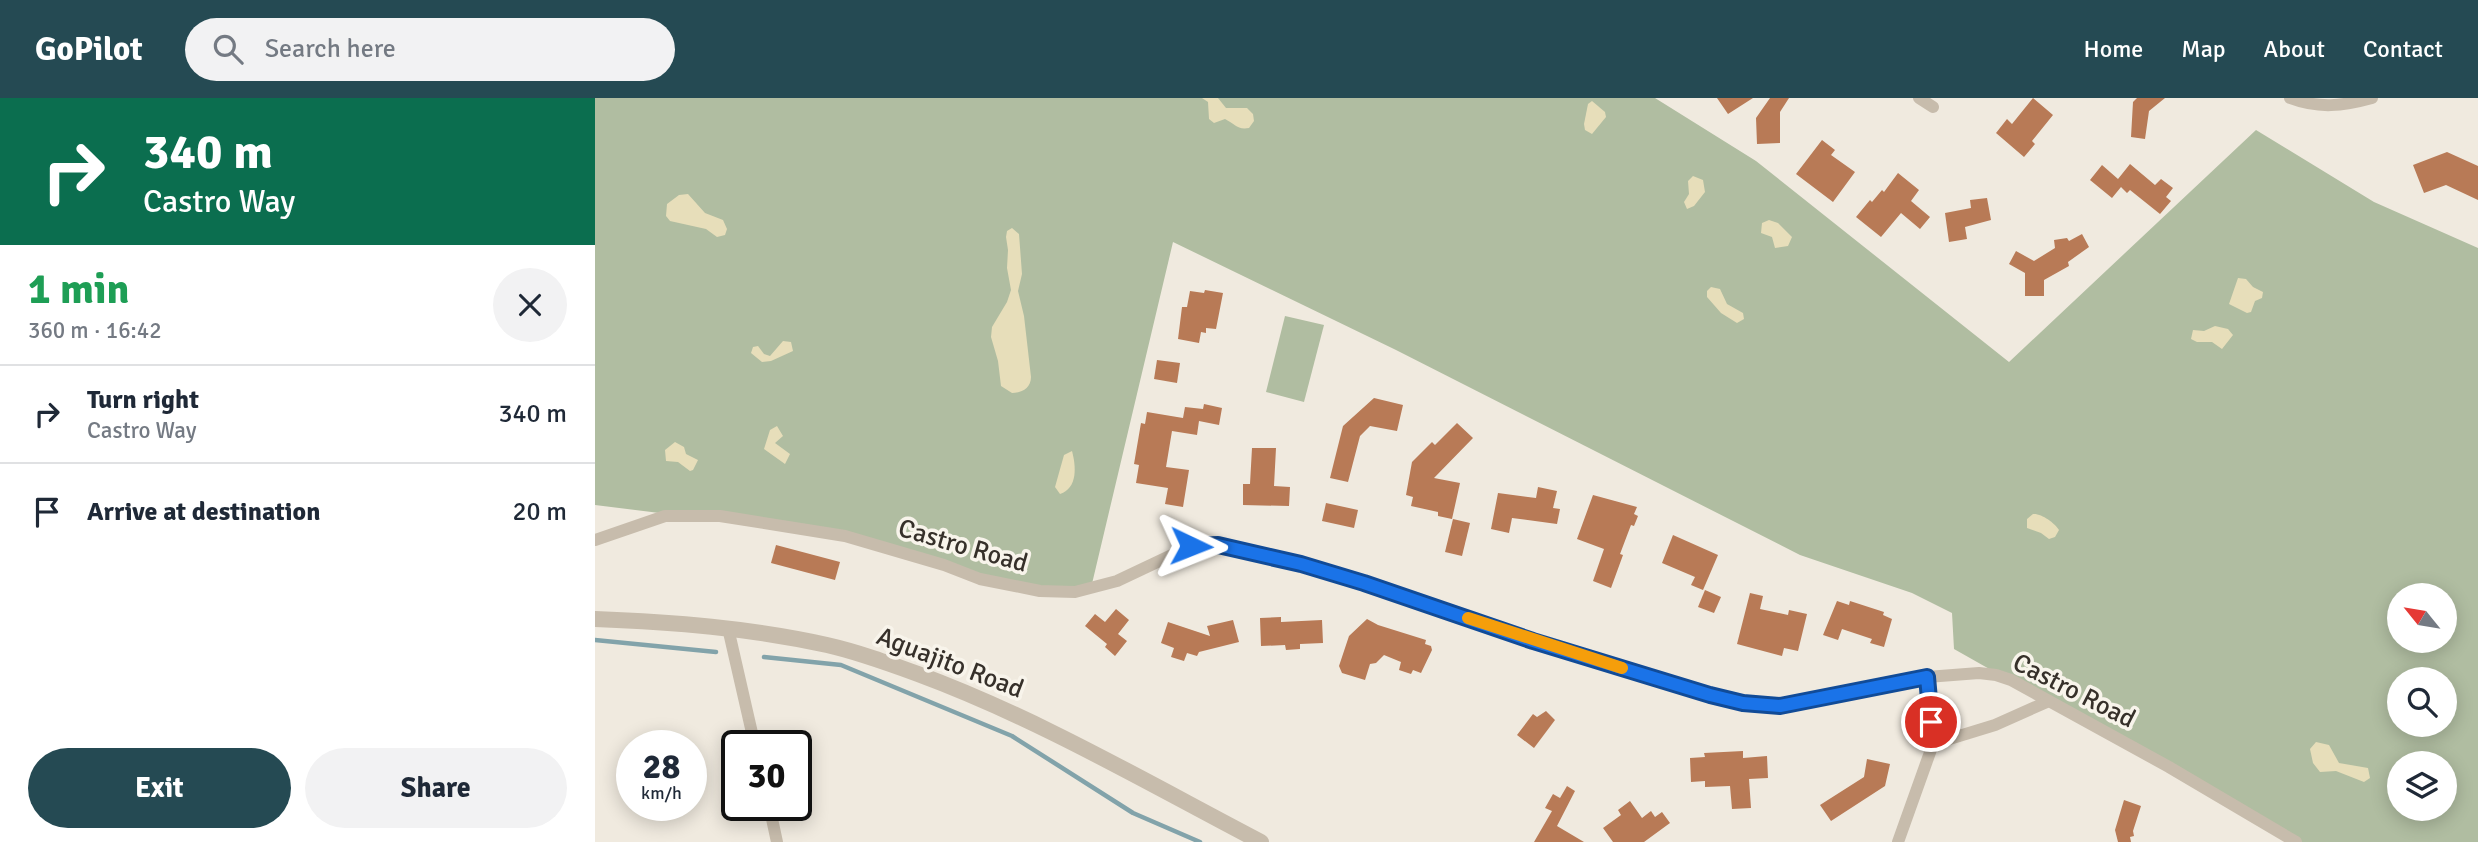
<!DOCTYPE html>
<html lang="en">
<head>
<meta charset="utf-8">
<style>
  :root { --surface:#fff; --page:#f2f2f3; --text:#1f2937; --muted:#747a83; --line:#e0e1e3; --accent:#254a53 }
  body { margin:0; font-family:Signika,sans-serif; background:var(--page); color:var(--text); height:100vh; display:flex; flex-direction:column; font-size:26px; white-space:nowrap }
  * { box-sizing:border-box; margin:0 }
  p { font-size:23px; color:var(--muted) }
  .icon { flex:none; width:38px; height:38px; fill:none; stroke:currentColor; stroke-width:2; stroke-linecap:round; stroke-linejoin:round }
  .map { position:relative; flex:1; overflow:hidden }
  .sheet { display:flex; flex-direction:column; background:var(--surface); width:595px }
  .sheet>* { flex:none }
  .banner { background:#0b6e4f; color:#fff; overflow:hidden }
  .needle { width:46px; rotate:300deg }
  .fabs { position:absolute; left:1792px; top:485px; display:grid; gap:14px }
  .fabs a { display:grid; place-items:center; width:70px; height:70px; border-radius:50%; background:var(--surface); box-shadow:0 4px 18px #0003; font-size:35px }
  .speed { position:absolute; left:21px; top:632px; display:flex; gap:14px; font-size:35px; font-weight:700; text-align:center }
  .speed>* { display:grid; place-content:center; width:91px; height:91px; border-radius:50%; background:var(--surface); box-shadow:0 4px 18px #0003; line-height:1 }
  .speed small { font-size:18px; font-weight:400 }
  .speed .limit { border:4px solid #111; border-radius:10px; background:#fff; color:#111 }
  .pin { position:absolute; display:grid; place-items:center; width:60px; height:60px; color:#fff; margin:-30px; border:4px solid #fff; border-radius:50%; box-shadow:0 2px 7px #0007 }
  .me { position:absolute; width:77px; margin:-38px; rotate:92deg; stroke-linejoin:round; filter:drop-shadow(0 0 5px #0008) }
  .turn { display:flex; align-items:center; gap:24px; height:147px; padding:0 28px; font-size:32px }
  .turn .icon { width:91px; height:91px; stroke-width:2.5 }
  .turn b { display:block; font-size:49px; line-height:60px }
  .round { display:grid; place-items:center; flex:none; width:74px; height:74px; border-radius:37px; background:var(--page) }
  .headline { display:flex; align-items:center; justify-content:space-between; height:119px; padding:0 28px }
  h1 { font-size:42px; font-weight:700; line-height:52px; color:#1e9e55 }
  .action { display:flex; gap:14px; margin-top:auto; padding:14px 28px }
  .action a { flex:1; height:80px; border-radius:42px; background:var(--accent); color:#fff; font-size:28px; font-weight:700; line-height:80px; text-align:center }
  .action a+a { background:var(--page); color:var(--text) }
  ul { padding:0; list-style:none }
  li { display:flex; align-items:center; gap:21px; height:98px; padding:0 28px; border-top:2px solid var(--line) }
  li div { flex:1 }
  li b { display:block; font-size:26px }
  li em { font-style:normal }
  header { display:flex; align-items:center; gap:42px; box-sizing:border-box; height:98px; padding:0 35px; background:var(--accent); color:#fff }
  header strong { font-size:33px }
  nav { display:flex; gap:38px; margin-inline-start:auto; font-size:24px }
  .search { width:490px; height:63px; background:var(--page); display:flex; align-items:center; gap:18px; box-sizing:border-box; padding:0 24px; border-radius:38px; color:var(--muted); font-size:26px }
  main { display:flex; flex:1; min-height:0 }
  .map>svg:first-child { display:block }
  .green { fill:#b0bda1; fill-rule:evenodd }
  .sand { fill:#e7deba }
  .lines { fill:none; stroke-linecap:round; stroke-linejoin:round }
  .stream { stroke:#82a3aa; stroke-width:4.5 }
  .building { fill:#b87a56 }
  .minor { stroke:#c7bcac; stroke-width:12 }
  .tertiary { stroke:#c7bcac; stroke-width:16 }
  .route-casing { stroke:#114b97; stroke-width:18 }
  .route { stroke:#1a73e8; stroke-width:12 }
  .slow { stroke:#f59e0b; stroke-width:12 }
  .labels { text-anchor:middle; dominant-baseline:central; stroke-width:7; stroke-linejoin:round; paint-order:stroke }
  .street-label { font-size:26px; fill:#36302a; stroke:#f8f4eb }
</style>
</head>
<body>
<header>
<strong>GoPilot</strong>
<div class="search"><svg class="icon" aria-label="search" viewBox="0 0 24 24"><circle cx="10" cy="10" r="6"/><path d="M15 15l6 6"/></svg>Search here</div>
<nav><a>Home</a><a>Map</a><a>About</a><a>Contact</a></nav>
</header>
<main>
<section class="sheet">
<div class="banner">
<div class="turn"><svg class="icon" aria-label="right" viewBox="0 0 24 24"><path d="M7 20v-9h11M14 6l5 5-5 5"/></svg><div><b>340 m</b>Castro Way</div></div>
</div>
<div class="headline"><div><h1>1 min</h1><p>360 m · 16:42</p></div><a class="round"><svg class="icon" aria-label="close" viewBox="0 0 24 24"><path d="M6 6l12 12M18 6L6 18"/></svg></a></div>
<ul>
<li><svg class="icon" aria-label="right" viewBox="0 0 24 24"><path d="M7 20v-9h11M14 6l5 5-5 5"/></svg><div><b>Turn right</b><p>Castro Way</p></div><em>340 m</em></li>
<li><svg class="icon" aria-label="arrive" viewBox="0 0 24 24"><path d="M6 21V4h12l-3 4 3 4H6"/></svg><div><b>Arrive at destination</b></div><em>20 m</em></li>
</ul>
<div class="action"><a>Exit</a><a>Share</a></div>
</section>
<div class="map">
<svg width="1883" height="744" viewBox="0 0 1883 744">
  <rect width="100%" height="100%" fill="#f0eadf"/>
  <!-- green -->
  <g class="green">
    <path d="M0 0H1060L1161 63 1414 264 1661 32 1779 104 1883 150V744H1701L1359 551 1357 515 1317 495 1205 457 801 252 578 144 496 490 445 493 250 438 0 407ZM1804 497H1850V542H1804ZM1804 581H1850V626H1804ZM1804 665H1850V710H1804Z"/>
    <polygon points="690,218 729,227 709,304 671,294"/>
  </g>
  <!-- sand -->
  <g class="sand">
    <path d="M607 0H623L631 10H652L658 16 659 23 654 30C642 32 640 26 630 21L619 25 614 21 613 4Z"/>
    <polygon points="997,3 1010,14 1011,19 997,36 990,32 989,26 993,6"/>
    <polygon points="1098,78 1108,82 1110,94 1099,108 1092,111 1089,104 1094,96 1093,83"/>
    <polygon points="93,96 110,115 128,122 132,131 130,137 122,139 111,131 75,123 71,118 72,106 84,97"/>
    <polygon points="1174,122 1183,125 1197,139 1193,148 1180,150 1177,139 1166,135 1167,125"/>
    <path d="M417 130 424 136 427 176 423 193 429 218 436 279C436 290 427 295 417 295L406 288 403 263 396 239 397 229 412 204 416 192 412 170 413 152 411 139 412 133Z"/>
    <polygon points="1643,180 1651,181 1658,189 1668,194 1667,200 1660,203 1656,214 1652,215 1634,206"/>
    <polygon points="1116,189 1125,191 1132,206 1148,215 1149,221 1142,225 1126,215 1112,199 1112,193"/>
    <polygon points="1620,228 1633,231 1638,237 1627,251 1617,244 1602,244 1596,241 1598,232 1609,233"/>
    <polygon points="188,243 196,244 198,253 176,263 167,264 156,255 158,249 163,248 169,256 175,258"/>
    <polygon points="182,328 188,338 180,345 195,356 190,366 169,351 175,332"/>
    <polygon points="80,344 89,349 91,356 103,362 98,372 95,373 83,364 71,363 70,352"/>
    <path d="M477 353C481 368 483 390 465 396L460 389 469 357Z"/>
    <path d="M1438 416C1446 415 1460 425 1464 432L1460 439 1454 441 1446 435 1432 430V421Z"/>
    <polygon points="1721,644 1734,647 1744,665 1773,670 1775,680 1769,684 1741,673 1725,674 1718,665 1715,651"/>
  </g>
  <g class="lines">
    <!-- stream -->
    <g class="stream">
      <polyline points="0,542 121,554"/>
      <polyline points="169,559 246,567 417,638 538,715 605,744"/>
    </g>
  </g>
  <!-- building -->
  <g class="building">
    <polygon points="1122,0 1158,0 1133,16"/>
    <polygon points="1175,0 1194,0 1185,14 1185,45 1162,46 1161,20"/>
    <polygon points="1438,0 1458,17 1437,43 1440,46 1429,59 1401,35 1412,21 1417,26"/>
    <polygon points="1542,0 1570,0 1554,13 1550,41 1536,39 1538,4"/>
    <polygon points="1227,42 1240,52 1236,57 1260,74 1238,104 1201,76"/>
    <polygon points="1852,54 1883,68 1883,102 1851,87 1829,95 1818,67"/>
    <polygon points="1535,66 1560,87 1566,81 1578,90 1571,99 1576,103 1565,116 1535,92 1532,95 1526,89 1517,100 1495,82 1507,67 1523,81"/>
    <polygon points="1303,75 1324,92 1316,103 1335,119 1325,131 1306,115 1286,139 1261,119 1275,102 1277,104 1287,92 1289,94"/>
    <polygon points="1392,100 1396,122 1370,129 1372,141 1354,144 1350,115 1376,110 1375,102"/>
    <polygon points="1487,136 1494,149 1473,164 1474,168 1449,182 1449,198 1430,198 1430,175 1414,166 1421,153 1439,163 1460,150 1459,142 1472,140 1474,143"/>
    <polygon points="610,192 628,195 621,231 611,230 611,235 606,234 604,245 583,241 587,209 592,209 595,193 609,195"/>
    <polygon points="562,262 585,265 582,285 559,281"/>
    <polygon points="779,300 808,307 802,333 775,328 765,338 753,384 735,380 748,328"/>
    <polygon points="609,306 627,310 624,327 604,323 602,337 577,333 571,369 594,372 588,409 570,406 573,390 541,385 544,367 539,366 546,325 550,326 552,314 588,320 590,309 608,311"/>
    <polygon points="862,325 878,340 839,380 865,385 857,421 843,418 843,414 816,408 818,399 811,397 817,364 837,344 840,347"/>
    <polygon points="657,350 681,350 679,388 695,389 694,408 648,407 648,386 655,386"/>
    <polygon points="943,389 962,393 958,410 965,411 962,426 917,420 914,435 896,431 903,395 941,400"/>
    <polygon points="998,397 1042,409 1039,416 1043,418 1039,428 1036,427 1025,456 1028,457 1016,490 998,483 1009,451 982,441"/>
    <polygon points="731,405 763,412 759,430 727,423"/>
    <polygon points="858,421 875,425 867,458 850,454"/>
    <polygon points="1078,437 1123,457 1108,492 1096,487 1100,479 1067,465"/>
    <polygon points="181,447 245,464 240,482 176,465"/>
    <polygon points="1110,492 1126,499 1119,515 1103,509"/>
    <polygon points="1155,495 1168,498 1165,511 1193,517 1194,512 1212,516 1203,553 1189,550 1187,558 1142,546"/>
    <polygon points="1242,503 1254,507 1255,503 1289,514 1288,517 1297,521 1289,549 1275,545 1277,541 1247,531 1243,542 1228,537"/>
    <polygon points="521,511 534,522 523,536 532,543 520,558 510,549 512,546 490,528 500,516 510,524"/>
    <polygon points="686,519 686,524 727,522 728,545 705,546 705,551 691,552 690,547 666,548 665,520"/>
    <polygon points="772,521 783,527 831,542 830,546 836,548 837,552 826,575 818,572 816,576 804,572 806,564 789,557 781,565 775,566 770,582 747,575 744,568 754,538"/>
    <polygon points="638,522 644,544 604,554 602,558 592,555 589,563 576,559 579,550 566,545 573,524 615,538 612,528"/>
    <polygon points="951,613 960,622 939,650 922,637 938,616 942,619"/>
    <polygon points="1148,653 1148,660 1172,658 1173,680 1154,681 1156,710 1137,711 1135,688 1110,689 1110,683 1096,684 1095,660 1110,659 1109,655"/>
    <polygon points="1272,661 1295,666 1290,688 1236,723 1225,707 1269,679"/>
    <polygon points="972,688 980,693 962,728 989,744 939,744 957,713 950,710 958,696 965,700"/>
    <polygon points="1529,702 1546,708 1538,733 1539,738 1535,739 1536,744 1523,744 1520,732"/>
    <polygon points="1035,703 1047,720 1056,713 1060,719 1067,714 1075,725 1049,744 1018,744 1008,730 1026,717 1023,712"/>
  </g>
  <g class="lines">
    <!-- minor -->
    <g class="minor">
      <polyline points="1324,0 1338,9"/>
      <path d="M1695 0C1724 11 1748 8 1777 0"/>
      <polyline points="0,442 70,418 125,418 250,438 349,467 385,481 445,493 480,494 522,483 596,448 623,447 685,460 769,485 938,543 1115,597 1148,605 1185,608 1332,579 1384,575 1401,577 1416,582 1574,669 1701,744"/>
      <polyline points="133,530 160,648"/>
      <polyline points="1338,646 1400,627 1454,603"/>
      <polyline points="174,707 182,744"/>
      <polyline points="1303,744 1338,646 1332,579"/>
    </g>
    <!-- tertiary -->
    <path class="tertiary" d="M0 521C78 524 155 530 232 547 263 554 293 565 323 576 442 620 553 685 666 744"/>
  </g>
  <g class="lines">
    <!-- route casing -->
    <g class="route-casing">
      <polyline id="route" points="596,448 623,447 706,466 769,485 938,543 1115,597 1148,605 1185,608 1332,579 1336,624"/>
    </g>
    <!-- route -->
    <use href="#route" class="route"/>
    <!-- slow -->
    <polyline class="slow" points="873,520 1027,570"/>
  </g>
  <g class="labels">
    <!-- street labels -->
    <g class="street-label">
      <text transform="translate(368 448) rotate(16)">Castro Road</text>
      <text transform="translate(355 565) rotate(21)">Aguajito Road</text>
      <text transform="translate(1479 593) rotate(27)">Castro Road</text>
    </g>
  </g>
</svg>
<div class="fabs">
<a><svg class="needle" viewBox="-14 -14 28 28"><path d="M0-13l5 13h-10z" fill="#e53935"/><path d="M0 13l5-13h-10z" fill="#747a83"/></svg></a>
<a><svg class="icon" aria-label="search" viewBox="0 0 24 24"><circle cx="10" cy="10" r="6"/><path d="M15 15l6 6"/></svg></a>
<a><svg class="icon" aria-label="layers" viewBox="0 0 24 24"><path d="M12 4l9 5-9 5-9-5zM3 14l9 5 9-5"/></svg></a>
</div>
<div class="speed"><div>28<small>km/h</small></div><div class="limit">30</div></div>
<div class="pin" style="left:1336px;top:624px;background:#d93025"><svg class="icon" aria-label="arrive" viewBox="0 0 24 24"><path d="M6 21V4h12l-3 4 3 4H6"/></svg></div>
<svg class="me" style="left:596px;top:448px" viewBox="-20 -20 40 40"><path d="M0-17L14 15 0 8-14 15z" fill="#1a73e8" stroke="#fff" stroke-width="4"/></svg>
</div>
</main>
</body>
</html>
